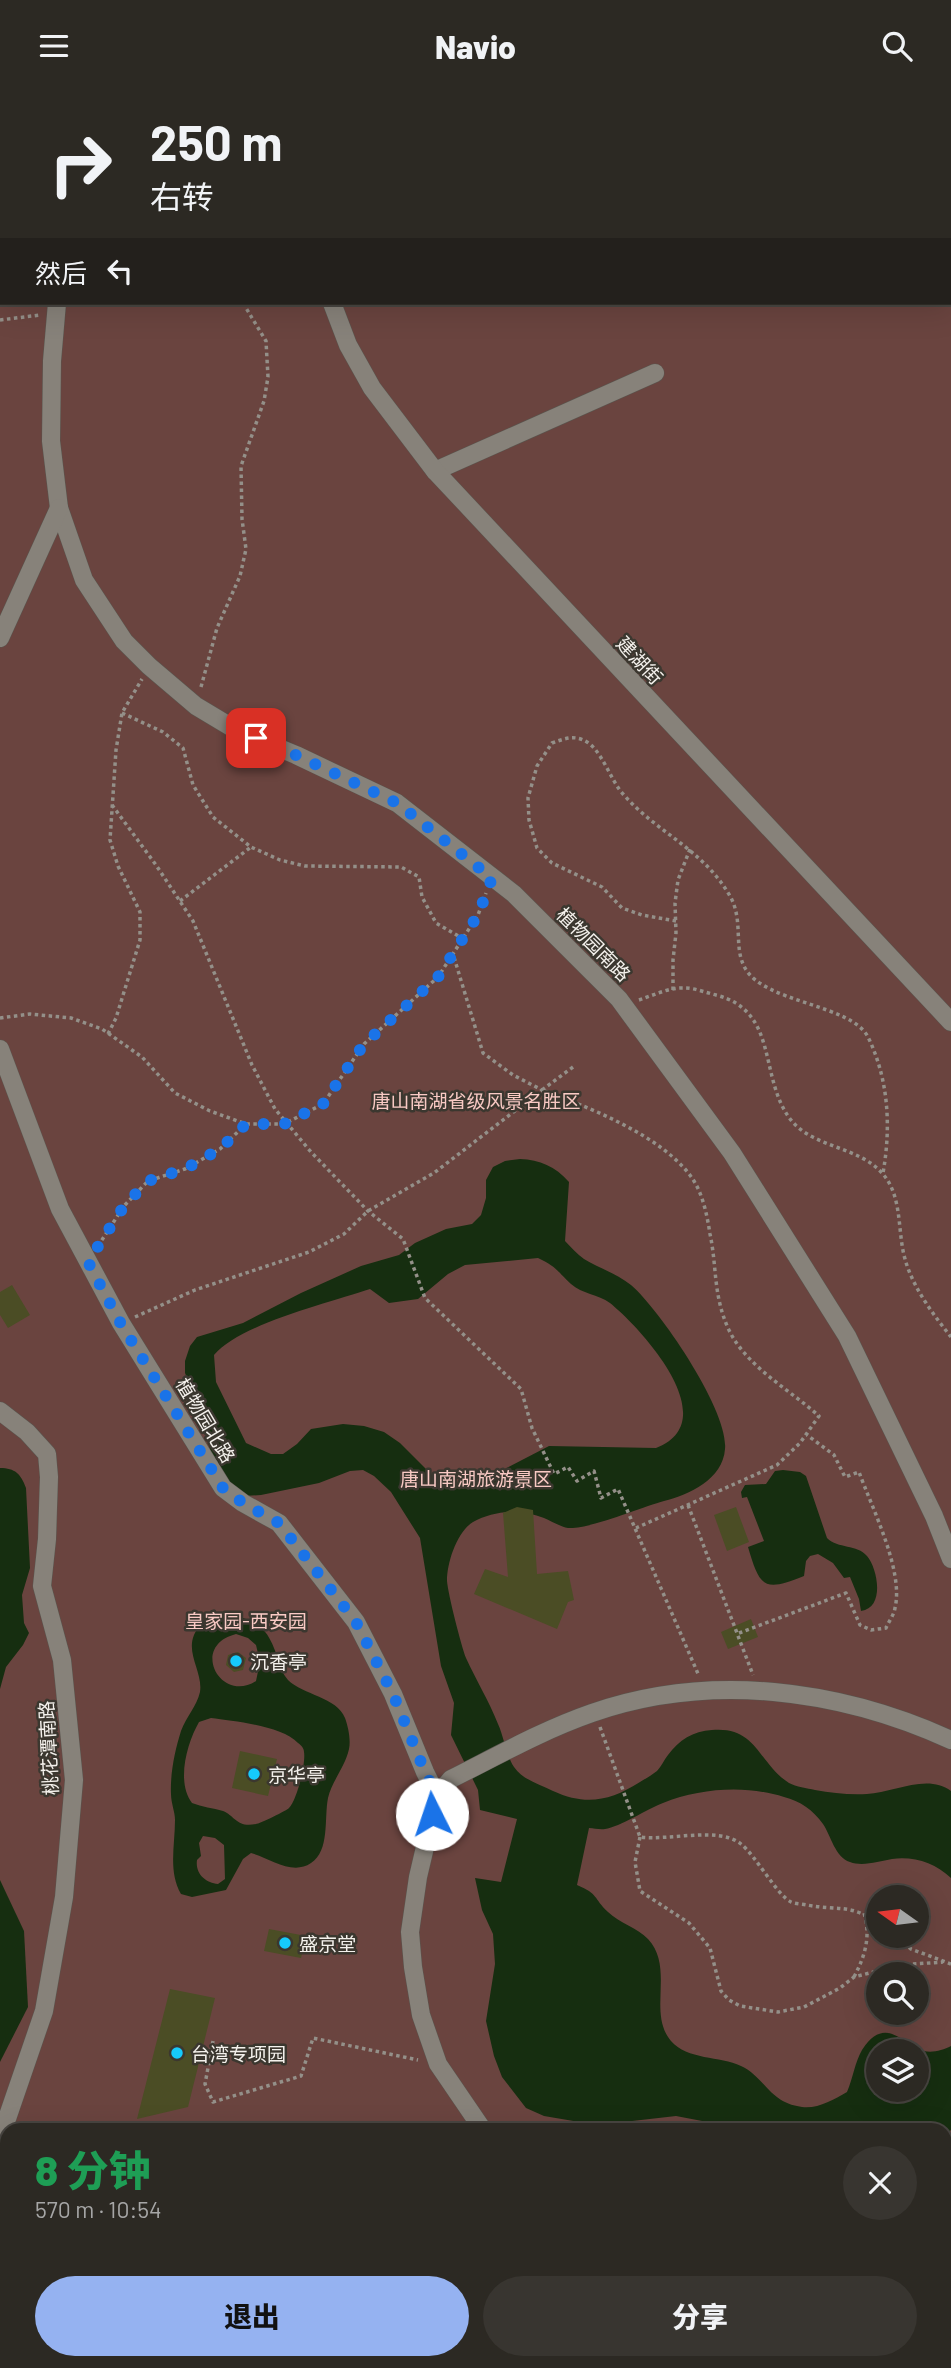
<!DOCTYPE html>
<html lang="zh">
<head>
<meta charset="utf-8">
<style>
  :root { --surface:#2c2923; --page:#383530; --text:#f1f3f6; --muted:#a6a6a6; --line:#484541; --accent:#95b2f1 }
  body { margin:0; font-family:Barlow,"Noto Sans SC",sans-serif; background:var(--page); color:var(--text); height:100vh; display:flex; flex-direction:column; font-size:26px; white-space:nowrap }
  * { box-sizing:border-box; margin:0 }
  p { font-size:23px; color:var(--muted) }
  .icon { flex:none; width:38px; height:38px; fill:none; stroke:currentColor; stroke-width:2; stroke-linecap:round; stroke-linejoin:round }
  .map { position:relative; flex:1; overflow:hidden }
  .side { position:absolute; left:0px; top:2032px; width:952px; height:247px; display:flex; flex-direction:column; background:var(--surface); border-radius:21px 21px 0 0; box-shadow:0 7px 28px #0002,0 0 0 2px var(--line) }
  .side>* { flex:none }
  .top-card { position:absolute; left:0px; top:0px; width:952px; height:214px; box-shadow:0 7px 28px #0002,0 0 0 2px var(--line); background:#2c2923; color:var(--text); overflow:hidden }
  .needle { width:46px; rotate:284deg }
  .controls { position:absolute; left:866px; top:1794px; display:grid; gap:14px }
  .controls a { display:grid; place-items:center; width:63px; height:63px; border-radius:50%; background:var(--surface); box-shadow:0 7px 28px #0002,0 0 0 2px var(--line); font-size:35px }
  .pin { position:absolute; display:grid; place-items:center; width:60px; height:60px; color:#fff; margin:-30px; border-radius:14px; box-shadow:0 4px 10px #0006 }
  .me { position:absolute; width:77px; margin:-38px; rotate:356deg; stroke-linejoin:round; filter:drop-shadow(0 0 5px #0008) }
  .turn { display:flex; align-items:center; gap:24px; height:147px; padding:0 35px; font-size:32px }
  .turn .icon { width:91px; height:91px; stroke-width:2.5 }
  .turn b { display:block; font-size:49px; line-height:60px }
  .then { display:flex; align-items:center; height:66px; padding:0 35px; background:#0003; gap:14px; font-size:26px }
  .round { display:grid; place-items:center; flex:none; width:74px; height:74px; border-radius:37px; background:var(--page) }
  .summary { display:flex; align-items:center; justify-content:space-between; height:119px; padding:0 35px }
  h1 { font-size:42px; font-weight:800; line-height:52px; color:#1e9e55 }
  .action { display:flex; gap:14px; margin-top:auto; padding:14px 35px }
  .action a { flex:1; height:80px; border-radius:42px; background:var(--accent); color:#111; font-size:28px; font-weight:800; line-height:80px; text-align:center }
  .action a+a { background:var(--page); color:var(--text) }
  header { display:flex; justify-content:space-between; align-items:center; height:91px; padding:0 35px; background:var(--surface); font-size:32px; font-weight:800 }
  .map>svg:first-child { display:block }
  .green { fill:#6a443f; fill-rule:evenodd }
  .water { fill:#162e10; fill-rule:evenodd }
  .building { fill:#4b4d25 }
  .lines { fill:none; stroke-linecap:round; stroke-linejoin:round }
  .minor-casing { stroke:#59554e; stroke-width:19 }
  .tertiary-casing { stroke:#59554e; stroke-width:19 }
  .path { stroke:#949089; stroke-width:3.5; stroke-dasharray:3.5 3.5; stroke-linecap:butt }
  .minor { stroke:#87827a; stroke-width:18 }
  .tertiary { stroke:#87827a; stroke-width:18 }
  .route { stroke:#1a73e8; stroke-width:12; stroke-dasharray:0 21.6 }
  .poi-dot { fill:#16cafb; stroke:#3b372f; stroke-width:2.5 }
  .labels { text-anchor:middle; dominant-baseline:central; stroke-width:5; stroke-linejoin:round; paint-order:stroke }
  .street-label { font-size:19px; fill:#f4f1ec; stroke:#3b372f }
  .park-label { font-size:19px; fill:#f9cac4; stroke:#3b372f }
  .poi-label { font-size:19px; fill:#f4f1ec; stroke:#3b372f; text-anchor:start }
</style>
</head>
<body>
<header><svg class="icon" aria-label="menu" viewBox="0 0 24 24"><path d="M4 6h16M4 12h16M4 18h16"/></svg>Navio<svg class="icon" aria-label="search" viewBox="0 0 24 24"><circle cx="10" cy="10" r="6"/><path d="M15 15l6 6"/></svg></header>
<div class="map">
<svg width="951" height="2277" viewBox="0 0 951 2277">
  <rect width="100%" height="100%" fill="#3b372f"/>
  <!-- green -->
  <path class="green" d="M0 0H951V2277H0ZM2 2H950V212H2ZM878 1806H917V1844H878ZM878 1883H917V1922H878ZM878 1960H917V1998H878ZM7 2039H945V2272H7Z"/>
  <!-- water -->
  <g class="water">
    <path d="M520 1068C540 1069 555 1075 569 1091L565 1150C571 1156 577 1163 584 1168 599 1177 617 1183 631 1194 660 1219 729 1320 725 1358 723 1388 689 1404 664 1410 642 1416 587 1439 568 1437 561 1436 551 1430 544 1427 522 1418 495 1419 473 1431 457 1441 447 1471 447 1490 448 1503 461 1554 466 1567 476 1589 489 1610 498 1633 504 1646 506 1664 514 1676 523 1689 539 1693 553 1700 586 1715 610 1710 640 1691 645 1688 652 1684 657 1680 661 1676 664 1669 668 1664 679 1649 693 1640 712 1639 757 1635 758 1672 789 1692 796 1696 807 1697 815 1699 832 1702 849 1704 867 1703 893 1702 927 1682 951 1700V1787C935 1772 914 1765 892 1768 879 1770 863 1776 850 1771 835 1766 831 1745 823 1733 813 1719 800 1710 784 1706 746 1694 701 1697 663 1712 647 1718 620 1736 605 1738 600 1739 594 1737 589 1737L577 1794C599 1803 593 1807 608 1821 619 1832 638 1837 648 1848 675 1877 647 1922 671 1950 687 1969 720 1965 741 1975 765 1986 769 2012 802 2016 818 2018 833 2009 847 2001 853 1987 855 1971 862 1959 885 1924 901 1952 924 1960 933 1962 943 1959 951 1955V2039L945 2044V2039H731L723 2034 676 2025 597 2034 544 2025 526 2017 502 1986 494 1965 486 1930 495 1873 493 1843 482 1819 475 1787 501 1791 517 1728 480 1719 478 1699 451 1644 454 1612 441 1575 420 1447 391 1401 374 1385 363 1379 350 1380 319 1392 261 1404 243 1405 222 1393 210 1359 205 1328 185 1282V1270L190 1255 197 1246 243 1232 301 1202 361 1175 399 1164 415 1152 446 1138 472 1133 481 1124 486 1107V1089L493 1076 505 1070ZM538 1167C557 1176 557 1180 571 1193 582 1203 598 1203 610 1212 642 1238 726 1330 656 1357L549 1355 499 1381 470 1391 457 1393 441 1390 432 1384 400 1352 384 1341 364 1335 343 1333 311 1338 297 1353 283 1363H271L246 1352 216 1291 214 1264C240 1233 328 1212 370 1198L389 1212 418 1208 448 1183 465 1174ZM878 1960H917V1998H878Z"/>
    <path d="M0 1377C15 1377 21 1383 26 1397L30 1477 22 1504 24 1532 29 1542 23 1554 6 1576 0 1598Z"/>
    <path d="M783 1379 800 1381 806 1385 827 1447C838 1458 857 1453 867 1465 878 1478 885 1517 861 1520L859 1508 850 1486 844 1487 833 1472 818 1463 810 1465 806 1470 804 1485C764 1501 760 1497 748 1456L764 1450 747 1406 742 1407 741 1401 745 1394 766 1393 775 1380Z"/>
    <path d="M229 1523C258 1530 267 1536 277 1565 280 1575 282 1582 288 1589 303 1604 337 1606 345 1627 348 1635 351 1649 349 1658 345 1676 332 1690 328 1707 324 1727 330 1760 311 1772 292 1785 270 1767 251 1762L243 1768 226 1799 192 1806 181 1803C168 1781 175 1754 175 1729 175 1721 171 1712 171 1703 170 1683 175 1659 181 1640 186 1626 197 1615 200 1601 203 1582 186 1563 194 1544 201 1529 215 1526 229 1523ZM236 1543 248 1547 256 1554 260 1571 256 1590C221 1613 189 1555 236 1543ZM211 1627C234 1630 282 1635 298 1652 301 1654 304 1657 304 1661 306 1672 297 1709 289 1717 288 1719 259 1733 256 1733 237 1737 235 1725 223 1720 213 1717 202 1716 192 1712 176 1691 187 1652 199 1631ZM203 1745 215 1747 224 1754 225 1788 218 1793C206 1792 195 1783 197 1769L201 1765 199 1752Z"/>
    <polygon points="0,1789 24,1840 28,1916 0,1971"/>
  </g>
  <!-- building -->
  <g class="building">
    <polygon points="12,1194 30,1224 8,1237 0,1224 0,1201"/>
    <polygon points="517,1416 533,1419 537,1483 568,1480 574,1509 568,1511 557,1538 474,1503 485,1478 508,1486 503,1422"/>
    <polygon points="736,1416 749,1451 727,1460 714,1424"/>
    <polygon points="751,1528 758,1546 728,1558 721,1541"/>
    <polygon points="238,1561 246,1567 243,1579 234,1581 226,1574 228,1564"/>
    <polygon points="240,1660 277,1668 268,1705 232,1697"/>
    <polygon points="269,1838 306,1845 301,1867 264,1860"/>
    <polygon points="170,1898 215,1907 188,2016 137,2028"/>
  </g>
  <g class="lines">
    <!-- minor casing -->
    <g class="minor-casing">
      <g id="minor">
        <polyline points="57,0 59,2"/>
        <polyline points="168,2 172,0"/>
        <polyline points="57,212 52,270 51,350 59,417 84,489 124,550 149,575 196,615 236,639 296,664 397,712 514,803 619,908 732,1062 847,1245 934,1425 951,1468"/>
        <polyline points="435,380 655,282"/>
        <polyline points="0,547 59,417"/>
        <polyline points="0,958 60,1118 121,1232 223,1397 243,1412 279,1432 356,1531 393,1603 425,1681 437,1705 418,1786 410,1841 413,1876 421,1924 438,1973 483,2039"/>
        <polyline points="0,1320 27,1341 47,1363 49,1386 47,1448 42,1495 62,1569 74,1689 64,1806 44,1920 0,2048"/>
        <path d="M437 1705 451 1688C497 1665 543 1639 592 1622 710 1581 839 1598 951 1649"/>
        <polyline points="945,2088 951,2088"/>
        <polyline points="0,2174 7,2187"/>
        <polyline points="53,2272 57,2277"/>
        <polyline points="646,2277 647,2272"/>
      </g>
    </g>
    <!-- tertiary casing -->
    <g class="tertiary-casing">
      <g id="tertiary">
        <polyline points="326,2 327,0"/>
        <polyline points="332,212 348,254 372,297 435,380 951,931"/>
      </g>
    </g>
    <!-- path -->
    <g class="path">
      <polyline points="240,2 241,0"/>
      <polyline points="0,229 40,224"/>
      <polyline points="201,596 217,537 240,485 246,458 242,428 241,375 264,310 268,286 266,250 243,212"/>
      <polyline points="122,622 163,641 183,657 193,694 213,726 251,756 280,769 305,775 401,776 419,786 422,806 436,832 462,847"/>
      <polyline points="112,714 156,774 193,830 252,974 275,1018 311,1061 368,1120 403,1148 425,1207 521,1298 532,1337 554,1383 568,1376 577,1390 594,1380 601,1407 618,1398 699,1585"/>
      <polyline points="180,810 251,756"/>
      <path d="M676 830 642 824 622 817 602 796 552 772 537 757 529 729 528 707 537 675 552 652C564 648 574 643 587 651 602 660 611 690 623 703 657 742 703 758 730 805 744 830 733 856 745 877 764 912 851 913 868 946 889 989 891 1037 883 1082"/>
      <polyline points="673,899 673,869 676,842 675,812 678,789 690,758"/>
      <path d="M639 909C654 904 670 896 685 897 695 897 707 902 716 904 778 920 759 982 788 1025 809 1057 857 1054 882 1082 903 1105 897 1140 905 1168 913 1197 933 1223 951 1246"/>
      <polyline points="0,927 30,923 71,927 102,938 142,966 175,1002 210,1020 246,1033 284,1033 323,1013 364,953 438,886 478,824 486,802"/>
      <polyline points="108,943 116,927 140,849 140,821 118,775 110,749 116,659 122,622 142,588"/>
      <path d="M573 976 542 999C588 1016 663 1045 692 1087 703 1103 707 1124 710 1143 717 1176 713 1203 728 1237 745 1275 789 1298 819 1325L800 1352 777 1374 636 1437"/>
      <polyline points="98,1155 124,1115 148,1090 185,1078 220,1058 246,1033"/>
      <polyline points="135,1226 195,1199 309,1161 344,1143 368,1120 434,1082 542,999 513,984 483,962 453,863"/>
      <polyline points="688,1414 753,1584"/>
      <path d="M739 1542 846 1502 860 1534 871 1539 886 1537C889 1530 894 1524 895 1517 904 1480 872 1417 859 1381L845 1386 834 1364 807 1344"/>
      <path d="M600 1636 640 1746C669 1750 719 1735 741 1753 756 1765 777 1804 791 1811 795 1813 803 1813 807 1814 838 1820 852 1812 878 1833"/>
      <polyline points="640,1746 635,1771 640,1800 689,1832 710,1857 721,1900 729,1909 740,1915 778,1921 804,1916 840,1897 854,1886 900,1874 943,1871"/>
      <polyline points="892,1844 911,1858 951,1873"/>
      <path d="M854 1886C865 1865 871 1846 864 1822"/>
      <polyline points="213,1950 205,1993 213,2011 301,1985 313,1947 418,1969"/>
      <polyline points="375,2272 383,2277"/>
      <polyline points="613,2272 631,2275"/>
      <polyline points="224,2277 227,2272"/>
      <polyline points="512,2277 516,2272"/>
    </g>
    <!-- minor -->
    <use href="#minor" class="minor"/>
    <!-- tertiary -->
    <use href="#tertiary" class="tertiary"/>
  </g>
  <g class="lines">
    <!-- route -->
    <polyline class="route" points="256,647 296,664 397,712 492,787 478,824 438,886 364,953 323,1013 284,1033 246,1033 220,1058 185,1078 148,1090 124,1115 88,1171 121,1233 223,1397 243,1412 279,1432 356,1531 393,1603 425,1681 437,1705 432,1723"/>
  </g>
  <!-- markers -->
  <g class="poi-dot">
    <circle cx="236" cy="1570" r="7"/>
    <circle cx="254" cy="1683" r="7"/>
    <circle cx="285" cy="1852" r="7"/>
    <circle cx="177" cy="1962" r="7"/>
  </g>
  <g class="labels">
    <!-- street labels -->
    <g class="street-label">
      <text transform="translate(640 569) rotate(47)">建湖街</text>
      <text transform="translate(594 853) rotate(45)">植物园南路</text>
      <text transform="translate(206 1329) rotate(59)">植物园北路</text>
      <text transform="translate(48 1657) rotate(-93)">桃花潭南路</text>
    </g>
    <!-- park labels -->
    <g class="park-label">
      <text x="476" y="1009">唐山南湖省级风景名胜区</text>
      <text x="476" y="1387">唐山南湖旅游景区</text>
      <text x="246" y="1529">皇家园-西安园</text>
    </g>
    <!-- poi labels -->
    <g class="poi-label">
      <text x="250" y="1570">沉香亭</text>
      <text x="268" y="1683">京华亭</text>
      <text x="299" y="1852">盛京堂</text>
      <text x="191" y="1962">台湾专项园</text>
    </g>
  </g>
</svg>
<div class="controls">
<a><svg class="needle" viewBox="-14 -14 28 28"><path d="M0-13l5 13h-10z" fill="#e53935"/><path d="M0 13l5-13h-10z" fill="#a6a6a6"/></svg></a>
<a><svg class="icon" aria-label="search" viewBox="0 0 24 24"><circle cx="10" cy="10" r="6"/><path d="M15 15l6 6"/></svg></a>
<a><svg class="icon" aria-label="layers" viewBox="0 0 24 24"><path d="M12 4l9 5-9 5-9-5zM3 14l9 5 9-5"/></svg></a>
</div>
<div class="pin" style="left:256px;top:647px;background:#d93025"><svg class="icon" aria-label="arrive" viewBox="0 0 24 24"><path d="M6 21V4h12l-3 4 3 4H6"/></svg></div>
<svg class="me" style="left:432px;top:1723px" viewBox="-20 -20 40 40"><circle r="19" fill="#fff"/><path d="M0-13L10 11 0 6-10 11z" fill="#1a73e8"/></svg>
<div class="top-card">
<div class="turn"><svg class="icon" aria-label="right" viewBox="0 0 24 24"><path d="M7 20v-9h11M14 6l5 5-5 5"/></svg><div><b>250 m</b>右转</div></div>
<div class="then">然后<svg class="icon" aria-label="left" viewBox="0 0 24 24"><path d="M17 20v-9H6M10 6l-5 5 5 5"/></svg></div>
</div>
<section class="side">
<div class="summary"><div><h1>8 分钟</h1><p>570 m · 10:54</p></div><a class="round"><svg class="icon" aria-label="close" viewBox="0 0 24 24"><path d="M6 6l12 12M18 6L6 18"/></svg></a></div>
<div class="action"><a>退出</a><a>分享</a></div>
</section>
</div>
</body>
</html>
